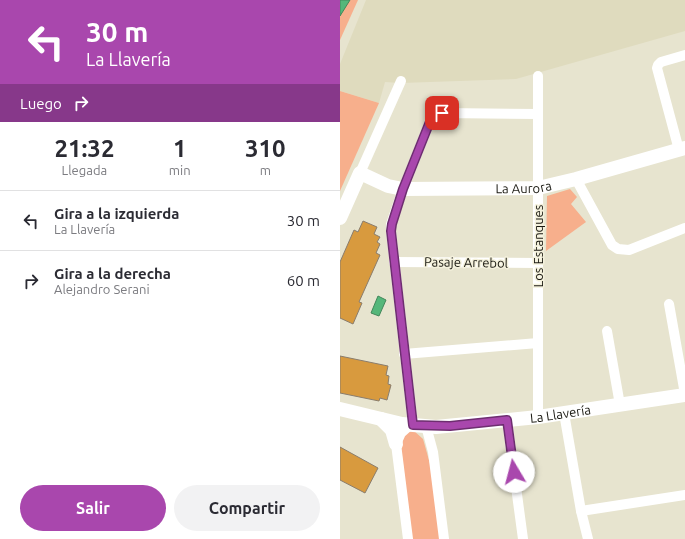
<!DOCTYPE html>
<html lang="es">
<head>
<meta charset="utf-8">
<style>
  :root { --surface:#fff; --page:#f2f2f3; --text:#2b2b33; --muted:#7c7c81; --line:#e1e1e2; --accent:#a947ad }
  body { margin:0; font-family:Ubuntu,sans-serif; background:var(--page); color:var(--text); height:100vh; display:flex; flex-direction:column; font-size:15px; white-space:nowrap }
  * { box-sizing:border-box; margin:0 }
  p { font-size:13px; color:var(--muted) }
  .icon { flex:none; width:22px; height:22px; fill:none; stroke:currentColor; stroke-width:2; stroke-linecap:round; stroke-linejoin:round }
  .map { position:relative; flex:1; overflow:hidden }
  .details { display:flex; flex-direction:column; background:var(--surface); width:340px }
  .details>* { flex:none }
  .banner { background:#a947ad; color:#fff; overflow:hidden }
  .pin { position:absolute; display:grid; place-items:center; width:34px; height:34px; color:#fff; margin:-17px; border-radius:8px; box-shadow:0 2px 6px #0006 }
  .me { position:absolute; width:44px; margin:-22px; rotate:352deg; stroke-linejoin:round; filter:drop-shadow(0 0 3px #0008) }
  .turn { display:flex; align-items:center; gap:14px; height:84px; padding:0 20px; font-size:18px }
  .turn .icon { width:52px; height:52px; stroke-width:2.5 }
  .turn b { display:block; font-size:28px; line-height:34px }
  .then { display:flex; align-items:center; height:38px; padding:0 20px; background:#0003; gap:8px; font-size:15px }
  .eta { display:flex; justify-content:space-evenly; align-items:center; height:68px; text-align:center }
  .eta b { font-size:24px; font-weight:700; line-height:28px }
  .button { display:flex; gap:8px; margin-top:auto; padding:8px 20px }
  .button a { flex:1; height:46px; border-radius:24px; background:var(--accent); color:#fff; font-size:16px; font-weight:700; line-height:46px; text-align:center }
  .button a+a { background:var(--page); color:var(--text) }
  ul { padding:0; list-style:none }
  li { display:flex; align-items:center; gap:12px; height:60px; padding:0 20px; border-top:1px solid var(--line) }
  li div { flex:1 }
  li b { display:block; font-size:15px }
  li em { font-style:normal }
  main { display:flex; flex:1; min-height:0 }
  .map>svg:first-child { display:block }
  .built { fill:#dfdbbe }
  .green { fill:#f7af8c }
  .water { fill:#55b77a; stroke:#43875a }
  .building { fill:#d89a3e; stroke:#8a7d6d }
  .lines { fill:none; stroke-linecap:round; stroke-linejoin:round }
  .street { stroke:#fff; stroke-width:10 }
  .secondary { stroke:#fff; stroke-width:14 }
  .route-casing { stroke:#6e2e70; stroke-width:10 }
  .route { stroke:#a947ad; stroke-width:7 }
  .labels { text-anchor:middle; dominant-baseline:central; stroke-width:3; stroke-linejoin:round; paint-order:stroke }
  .street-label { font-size:13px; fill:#191811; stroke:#f4f1dc }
</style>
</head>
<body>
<main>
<section class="details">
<div class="banner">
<div class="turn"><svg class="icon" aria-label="left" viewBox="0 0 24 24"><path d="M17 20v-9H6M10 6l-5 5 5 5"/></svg><div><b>30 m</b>La Llavería</div></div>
<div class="then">Luego<svg class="icon" aria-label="right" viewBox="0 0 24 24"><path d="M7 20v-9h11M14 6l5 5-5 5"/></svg></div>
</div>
<div class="eta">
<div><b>21:32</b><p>Llegada</p></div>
<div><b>1</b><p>min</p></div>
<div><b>310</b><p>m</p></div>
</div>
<ul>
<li><svg class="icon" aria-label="left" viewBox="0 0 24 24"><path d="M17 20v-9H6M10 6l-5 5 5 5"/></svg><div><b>Gira a la izquierda</b><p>La Llavería</p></div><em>30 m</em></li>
<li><svg class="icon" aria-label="right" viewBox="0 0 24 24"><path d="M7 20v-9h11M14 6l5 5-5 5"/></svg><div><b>Gira a la derecha</b><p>Alejandro Serani</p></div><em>60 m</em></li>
</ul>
<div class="button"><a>Salir</a><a>Compartir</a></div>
</section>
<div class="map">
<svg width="345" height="539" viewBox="0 0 345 539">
  <rect width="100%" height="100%" fill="#e7e4cf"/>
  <!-- built -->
  <polygon class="built" points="26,0 345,0 345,31 176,79 61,83 45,82 39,103 0,91 0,64"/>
  <!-- green -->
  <g class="green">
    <polygon points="0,0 18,0 0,40"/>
    <polygon points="0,91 39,103 0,191"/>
    <polygon points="230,189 237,197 231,204 246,222 206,251 207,196"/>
    <polygon points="65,430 73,430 83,439 92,471 101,539 72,539 60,439"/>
  </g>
  <!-- water -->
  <g class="water">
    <polygon points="0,0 10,0 0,16"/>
    <polygon points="38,296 46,300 39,316 31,313"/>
  </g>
  <!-- building -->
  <g class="building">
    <polygon points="23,221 37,227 34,234 40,237 37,242 40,244 36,253 40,255 19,302 22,303 13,324 0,318 0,262 14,230 18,232"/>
    <polygon points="0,356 48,366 46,375 49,376 48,384 51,385 47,400 40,398 39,401 0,393"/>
    <polygon points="0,447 38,468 25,493 0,480"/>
  </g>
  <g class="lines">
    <!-- street -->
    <g class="street">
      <polyline points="339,150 317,68 318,65 321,62 345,55"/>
      <polyline points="20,173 61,81"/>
      <polyline points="236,179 272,245 278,249 289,250 345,228"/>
      <polyline points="54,262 198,263"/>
      <polyline points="329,304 345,394"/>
      <polyline points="267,331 280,405"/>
      <polyline points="64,354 198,343"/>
      <polyline points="224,413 241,511 248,539"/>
      <polyline points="198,417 198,76"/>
      <polyline points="167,420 183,539"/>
      <polyline points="73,425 51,231 51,224 63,189 91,119 96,115 102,113 198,114"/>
      <polyline points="86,426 93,452 104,539"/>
      <polyline points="241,511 345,495"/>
      <polyline points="68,539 56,444 61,433 70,425"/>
    </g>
    <!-- secondary -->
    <g class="secondary">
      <path id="s1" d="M0 218 20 173 48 186 63 189 198 188 236 179 345 148"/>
      <path id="s2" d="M0 409 62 424 96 427 198 417 345 395"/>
      <polyline points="41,419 52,430 56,444"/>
    </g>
  </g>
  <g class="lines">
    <!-- route casing -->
    <g class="route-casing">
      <polyline id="route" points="102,113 96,115 91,119 63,189 52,224 51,231 73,425 110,426 167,420 174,472"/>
    </g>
    <!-- route -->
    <use href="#route" class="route"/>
  </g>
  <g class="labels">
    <!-- street labels -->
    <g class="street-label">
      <text stroke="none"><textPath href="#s1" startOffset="216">La Aurora</textPath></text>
      <text transform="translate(198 246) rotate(-90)">Los Estanques</text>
      <text transform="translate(126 262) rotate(1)">Pasaje Arrebol</text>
      <text stroke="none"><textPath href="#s2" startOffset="223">La Llavería</textPath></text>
    </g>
  </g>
</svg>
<div class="pin" style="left:102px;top:113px;background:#d93025"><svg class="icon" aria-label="arrive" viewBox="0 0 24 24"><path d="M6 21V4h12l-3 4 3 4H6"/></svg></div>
<svg class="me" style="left:174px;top:472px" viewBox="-20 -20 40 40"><circle r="19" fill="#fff"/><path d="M0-13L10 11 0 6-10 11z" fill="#a947ad"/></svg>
</div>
</main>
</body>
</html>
